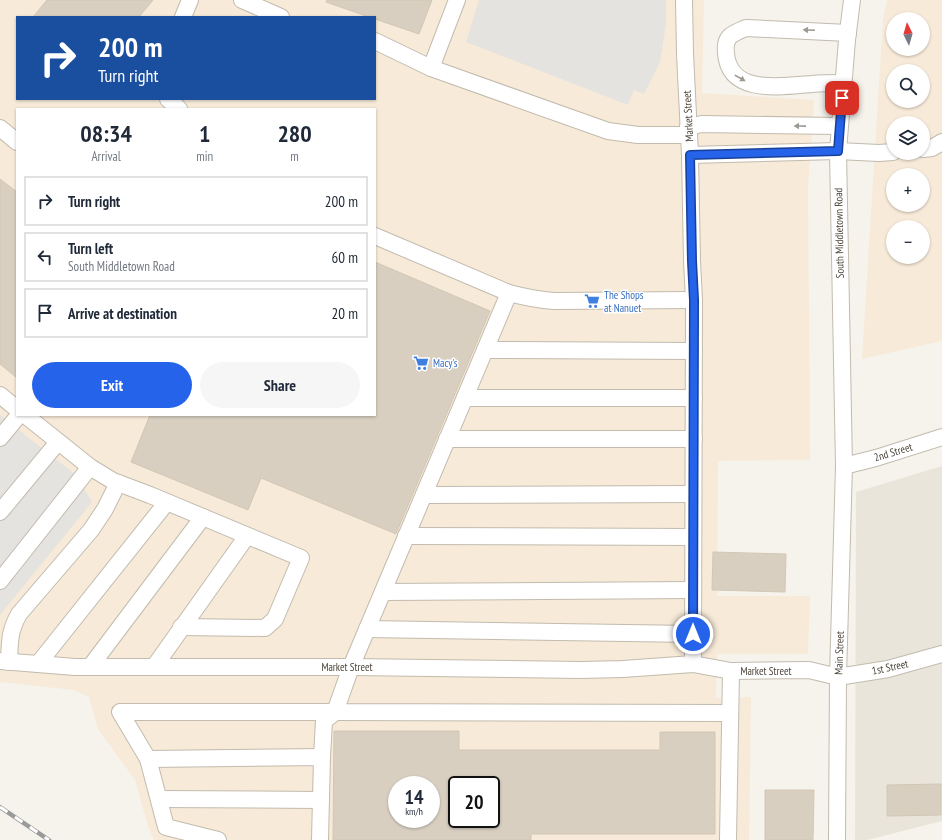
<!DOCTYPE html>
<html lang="en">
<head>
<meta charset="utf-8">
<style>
  :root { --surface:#fff; --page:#f6f6f7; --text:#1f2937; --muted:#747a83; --line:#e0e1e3; --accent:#2563eb }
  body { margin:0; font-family:"PT Sans Narrow",sans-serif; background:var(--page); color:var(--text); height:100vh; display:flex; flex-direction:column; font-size:15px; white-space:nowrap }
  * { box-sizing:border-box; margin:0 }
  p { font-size:13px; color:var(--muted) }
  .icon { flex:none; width:22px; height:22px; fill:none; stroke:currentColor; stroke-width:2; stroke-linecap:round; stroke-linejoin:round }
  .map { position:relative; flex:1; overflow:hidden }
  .details { position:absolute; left:16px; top:108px; width:360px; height:308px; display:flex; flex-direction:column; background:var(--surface); border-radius:0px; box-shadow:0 1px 3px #0004 }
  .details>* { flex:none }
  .banner { position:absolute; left:16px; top:16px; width:360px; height:84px; border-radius:0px; box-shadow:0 1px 3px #0004; background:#1a4fa0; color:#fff; overflow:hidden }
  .needle { width:26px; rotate:355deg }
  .buttons { position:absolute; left:886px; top:12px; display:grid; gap:8px }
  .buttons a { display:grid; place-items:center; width:44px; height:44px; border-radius:50%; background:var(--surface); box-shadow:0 1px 3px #0004; font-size:20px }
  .speed { position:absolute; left:388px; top:776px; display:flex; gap:8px; font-size:20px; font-weight:700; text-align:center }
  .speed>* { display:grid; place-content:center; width:52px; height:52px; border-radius:50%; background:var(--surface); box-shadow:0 1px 3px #0004; line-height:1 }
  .speed small { font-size:10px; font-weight:400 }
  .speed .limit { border:2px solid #111; border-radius:6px; background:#fff; color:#111 }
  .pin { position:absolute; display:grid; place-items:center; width:34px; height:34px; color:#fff; margin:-17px; border-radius:8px; box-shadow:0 2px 6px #0006 }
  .me { position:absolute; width:44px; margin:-22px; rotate:0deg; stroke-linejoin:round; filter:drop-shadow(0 0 3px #0008) }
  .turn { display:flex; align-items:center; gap:14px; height:84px; padding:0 16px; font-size:18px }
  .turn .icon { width:52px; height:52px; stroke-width:2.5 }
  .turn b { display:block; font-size:28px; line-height:34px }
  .eta { display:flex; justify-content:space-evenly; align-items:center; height:68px; text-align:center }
  .eta b { font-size:24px; font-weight:800; line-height:28px }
  .primary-button { display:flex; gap:8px; margin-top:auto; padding:8px 16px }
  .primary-button a { flex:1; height:46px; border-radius:24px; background:var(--accent); color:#fff; font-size:16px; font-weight:800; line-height:46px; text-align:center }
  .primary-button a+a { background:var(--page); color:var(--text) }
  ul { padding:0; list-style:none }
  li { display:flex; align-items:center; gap:12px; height:50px; margin:0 8px 6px; padding:0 8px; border:2px solid var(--line); border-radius:0px }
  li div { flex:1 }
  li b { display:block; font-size:15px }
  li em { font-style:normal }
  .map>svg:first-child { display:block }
  .residential { fill:#eae5da }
  .commercial { fill:#f7ead8; fill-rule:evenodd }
  .parking { fill:#e5e3e0 }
  .building { fill:#d8cfc1; stroke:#d3c7b4; fill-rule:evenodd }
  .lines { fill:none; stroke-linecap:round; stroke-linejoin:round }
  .minor-casing { stroke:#c2bbae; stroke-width:18 }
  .minor { stroke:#fff; stroke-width:16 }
  .rail-casing { stroke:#9a9a9a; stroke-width:4.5 }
  .rail { stroke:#fff; stroke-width:3; stroke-dasharray:9; stroke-linecap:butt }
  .oneway { fill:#9c9892 }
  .route-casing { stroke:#184099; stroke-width:10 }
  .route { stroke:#2563eb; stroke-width:7 }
  .labels { text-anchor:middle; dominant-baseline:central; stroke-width:3; stroke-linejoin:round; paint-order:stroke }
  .street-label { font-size:11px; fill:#4b4439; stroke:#fff }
  .shop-label { font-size:11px; fill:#366cbe; stroke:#fff; text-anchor:start }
</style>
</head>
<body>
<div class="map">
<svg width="942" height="840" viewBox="0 0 942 840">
  <rect width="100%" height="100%" fill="#f6f3ec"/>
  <!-- residential -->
  <polygon class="residential" points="942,466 942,821 867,840 855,840 856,492"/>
  <!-- commercial -->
  <g class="commercial">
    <path d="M0 0H704L702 93 814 100 808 186 810 460 718 461 717 596H810L808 654H717L716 698 751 697 749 840H154L148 826 135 780 98 729 89 697 74 690 0 682ZM17 17H375V99H17ZM17 109H375V415H17ZM397 785H431V819H397ZM457 785H491V819H457Z"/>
    <path d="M887 0H942V341L862 359 883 20ZM893 19H923V49H893ZM893 71H923V101H893ZM893 123H923V153H893ZM893 175H923V205H893ZM893 227H923V257H893Z"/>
  </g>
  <!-- parking -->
  <g class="parking">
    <polygon points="479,0 666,0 666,24 660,62 644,94 634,90 628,105 466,42"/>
    <polygon points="0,415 76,475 92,502 0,615"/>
  </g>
  <!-- building -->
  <g class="building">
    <polygon points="47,0 153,0 139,17 33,17"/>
    <polygon points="327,0 432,0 419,34 375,19 375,17 369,17 326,2"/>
    <polygon points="0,179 17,192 17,378 0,364"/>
    <polygon points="375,262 490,311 396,534 261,478 248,510 131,462 150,415 375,415"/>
    <polygon points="713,552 786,554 785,592 712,590"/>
    <path d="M334 731H459V750H660V732H715V834H531V840H333ZM397 785H431V819H397ZM457 785H491V819H457Z"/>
    <polygon points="941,784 941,815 887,816 887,785"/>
    <polygon points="765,790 814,790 813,840 765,840"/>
  </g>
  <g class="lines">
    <!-- minor casing -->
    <g class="minor-casing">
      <g id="minor">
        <polyline points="242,0 281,17"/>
        <polyline points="684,0 685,54 690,155 692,261 694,300 693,664"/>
        <polyline points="183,17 190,0"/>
        <polyline points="375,41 431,68 608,131 638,135 689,135"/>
        <polyline points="431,68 457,0"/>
        <path d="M843 83C833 83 822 83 812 84 783 86 729 96 726 53 724 36 732 34 746 28L848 33"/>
        <polyline points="168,99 179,109"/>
        <polyline points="688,127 702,124 839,126"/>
        <polyline points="0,128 17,142"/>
        <polyline points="923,149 932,148 942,142"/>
        <polyline points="690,155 838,151 879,153 893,152"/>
        <path d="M375 236 509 293C524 297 539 300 554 301L694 300"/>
        <polyline points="509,293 351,667 335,712 730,713"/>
        <polyline points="485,350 694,351"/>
        <polyline points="0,395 17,409"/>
        <polyline points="465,398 694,398"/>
        <polyline points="25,415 90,467 113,481 150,495 301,558 275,619 265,628 181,627"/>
        <polyline points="0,438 19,415"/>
        <polyline points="447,439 694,439"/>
        <polyline points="844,466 876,458 942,437"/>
        <polyline points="424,495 693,494"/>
        <polyline points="0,512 58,442"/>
        <polyline points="406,536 693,537"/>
        <polyline points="0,581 90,467"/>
        <polyline points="383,592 693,590"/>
        <polyline points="367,629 693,634"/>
        <polyline points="0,661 75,667 351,667 581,670 623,669 693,664 731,671 809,670 838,677 888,669 942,654"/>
        <path d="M9 662C10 641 9 632 19 614L91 530 105 509 118 483"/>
        <polyline points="38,664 167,502"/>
        <polyline points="90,667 203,517"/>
        <polyline points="154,667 247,536"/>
        <polyline points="322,757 324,721 335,712"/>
        <polyline points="148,759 322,757 320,840"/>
        <polyline points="159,799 321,800"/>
        <polyline points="218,840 166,827 148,759 120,712 335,712"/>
        <polyline points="728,840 731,671"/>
        <polyline points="837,840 838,677 844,466 838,151 847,40 852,0"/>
      </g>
    </g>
    <!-- minor -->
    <use href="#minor" class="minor"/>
    <!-- rail casing -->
    <g class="rail-casing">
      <polyline id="rail" points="0,807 49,840"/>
    </g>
    <!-- rail -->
    <use href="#rail" class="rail"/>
  </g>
  <!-- one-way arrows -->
  <defs><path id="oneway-solid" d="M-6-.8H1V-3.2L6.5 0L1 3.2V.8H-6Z"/></defs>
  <g class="oneway">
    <use href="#oneway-solid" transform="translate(809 30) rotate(-177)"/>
    <use href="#oneway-solid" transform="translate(740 78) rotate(29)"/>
    <use href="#oneway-solid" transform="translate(800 126) rotate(-179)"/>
  </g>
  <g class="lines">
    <!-- route casing -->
    <g class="route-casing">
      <polyline id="route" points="693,634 694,300 692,261 690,155 838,151 842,98"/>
    </g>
    <!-- route -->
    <use href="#route" class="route"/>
  </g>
  <!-- icons -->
  <defs>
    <g id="supermarket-bare" transform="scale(1.2)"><path d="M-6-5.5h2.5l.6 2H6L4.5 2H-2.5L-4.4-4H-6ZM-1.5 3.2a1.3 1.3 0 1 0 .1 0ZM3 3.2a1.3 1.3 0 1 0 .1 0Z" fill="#3f7fe0" stroke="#fff" stroke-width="2.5" paint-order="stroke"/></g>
  </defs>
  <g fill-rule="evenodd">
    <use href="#supermarket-bare" x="592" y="301"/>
    <use href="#supermarket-bare" x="421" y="363"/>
  </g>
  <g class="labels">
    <!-- street labels -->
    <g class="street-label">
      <text transform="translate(688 116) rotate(-93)">Market Street</text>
      <text transform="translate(839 233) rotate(-91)">South Middletown Road</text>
      <text transform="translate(893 452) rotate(-17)">2nd Street</text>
      <text transform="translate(839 653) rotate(-88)">Main Street</text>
      <text x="347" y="667">Market Street</text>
      <text transform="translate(890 667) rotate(-12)">1st Street</text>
      <text x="766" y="671">Market Street</text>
    </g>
    <!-- shop labels -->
    <g class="shop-label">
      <text x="604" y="295">The Shops<tspan x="604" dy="13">at Nanuet</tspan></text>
      <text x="433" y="363">Macy's</text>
    </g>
  </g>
</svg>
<div class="buttons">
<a><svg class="needle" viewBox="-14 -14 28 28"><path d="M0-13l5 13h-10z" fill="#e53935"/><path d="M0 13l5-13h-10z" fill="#747a83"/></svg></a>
<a><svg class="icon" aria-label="search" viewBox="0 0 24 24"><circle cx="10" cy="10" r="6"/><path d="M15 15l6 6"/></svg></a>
<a><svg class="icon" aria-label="layers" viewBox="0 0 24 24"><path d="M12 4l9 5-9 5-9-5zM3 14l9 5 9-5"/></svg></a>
<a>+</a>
<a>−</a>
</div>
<div class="speed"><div>14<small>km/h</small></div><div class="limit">20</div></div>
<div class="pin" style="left:842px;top:98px;background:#d93025"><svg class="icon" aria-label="arrive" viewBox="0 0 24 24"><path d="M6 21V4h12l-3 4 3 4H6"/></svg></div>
<svg class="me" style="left:693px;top:634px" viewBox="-20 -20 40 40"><circle r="17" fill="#2563eb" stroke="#fff" stroke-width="3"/><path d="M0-11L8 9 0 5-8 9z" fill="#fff"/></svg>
<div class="banner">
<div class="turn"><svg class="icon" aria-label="right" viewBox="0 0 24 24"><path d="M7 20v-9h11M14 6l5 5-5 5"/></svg><div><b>200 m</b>Turn right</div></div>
</div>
<section class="details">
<div class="eta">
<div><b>08:34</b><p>Arrival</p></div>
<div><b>1</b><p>min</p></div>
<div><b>280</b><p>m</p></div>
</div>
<ul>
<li><svg class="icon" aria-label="right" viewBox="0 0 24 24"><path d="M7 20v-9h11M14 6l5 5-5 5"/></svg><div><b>Turn right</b></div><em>200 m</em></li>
<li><svg class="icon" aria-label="left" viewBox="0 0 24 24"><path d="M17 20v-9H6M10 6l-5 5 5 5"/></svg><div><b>Turn left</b><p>South Middletown Road</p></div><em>60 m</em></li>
<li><svg class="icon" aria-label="arrive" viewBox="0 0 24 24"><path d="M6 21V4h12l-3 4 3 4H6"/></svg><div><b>Arrive at destination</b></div><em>20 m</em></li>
</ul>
<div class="primary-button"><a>Exit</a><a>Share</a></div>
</section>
</div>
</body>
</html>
